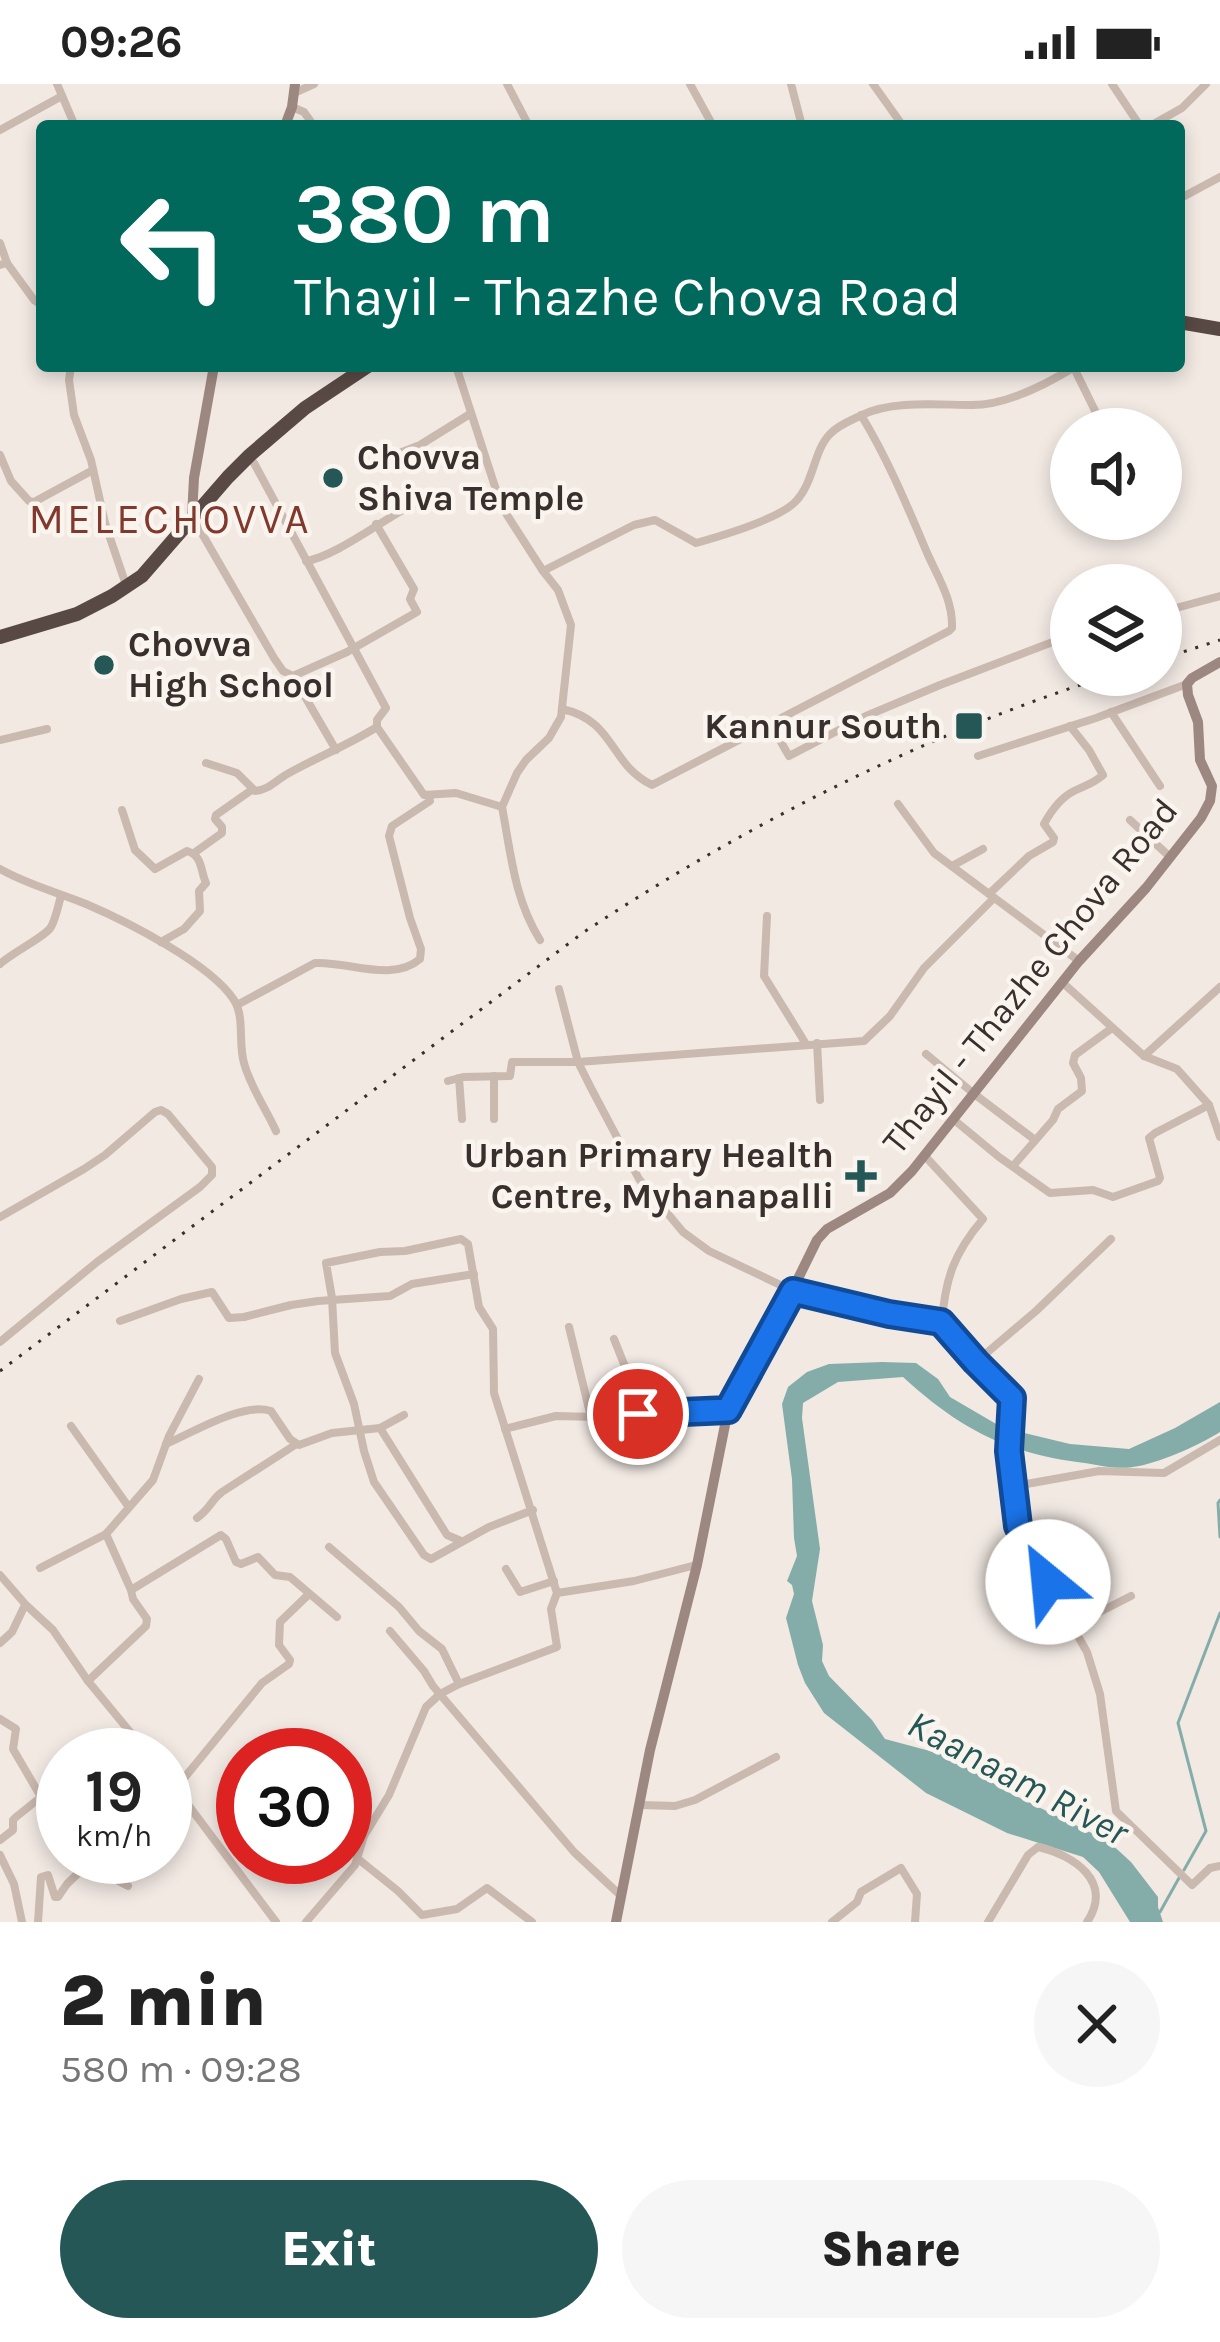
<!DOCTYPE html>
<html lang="en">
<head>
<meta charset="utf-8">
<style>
  :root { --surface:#fff; --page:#f6f6f6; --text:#222; --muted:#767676; --accent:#255756 }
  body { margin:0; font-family:Karla,sans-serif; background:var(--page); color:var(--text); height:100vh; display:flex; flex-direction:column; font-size:45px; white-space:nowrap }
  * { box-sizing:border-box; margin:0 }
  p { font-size:39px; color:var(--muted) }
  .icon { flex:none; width:66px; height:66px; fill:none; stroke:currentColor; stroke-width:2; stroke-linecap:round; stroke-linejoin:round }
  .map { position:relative; height:1838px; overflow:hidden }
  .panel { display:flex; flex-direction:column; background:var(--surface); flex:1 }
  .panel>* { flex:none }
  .banner { position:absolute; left:36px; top:36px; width:1149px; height:252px; border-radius:12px; box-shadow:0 6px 18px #0003; background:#00695c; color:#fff; overflow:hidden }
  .tools { position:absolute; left:1050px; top:324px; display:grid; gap:24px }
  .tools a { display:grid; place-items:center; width:132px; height:132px; border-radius:50%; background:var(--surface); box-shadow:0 6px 18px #0003; font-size:60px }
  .speed { position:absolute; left:36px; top:1644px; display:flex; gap:24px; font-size:60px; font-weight:700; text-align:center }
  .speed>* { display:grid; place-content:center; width:156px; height:156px; border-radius:50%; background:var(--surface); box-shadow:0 6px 18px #0003; line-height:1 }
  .speed small { font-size:30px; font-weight:400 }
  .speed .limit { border:18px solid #d22; background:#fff; color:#111 }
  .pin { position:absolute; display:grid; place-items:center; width:102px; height:102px; color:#fff; margin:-51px; border:6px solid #fff; border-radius:50%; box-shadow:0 3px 12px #0007 }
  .me { position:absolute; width:132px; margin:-66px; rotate:332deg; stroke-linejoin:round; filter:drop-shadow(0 0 9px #0008) }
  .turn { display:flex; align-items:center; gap:42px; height:252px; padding:0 60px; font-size:54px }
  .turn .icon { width:156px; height:156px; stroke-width:2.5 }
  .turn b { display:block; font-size:84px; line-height:102px }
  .round { display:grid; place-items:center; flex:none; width:126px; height:126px; border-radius:63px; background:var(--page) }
  .headline { display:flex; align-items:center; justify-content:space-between; height:204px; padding:0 60px }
  h1 { font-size:72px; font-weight:800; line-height:90px }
  .cta { display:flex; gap:24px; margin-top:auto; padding:24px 60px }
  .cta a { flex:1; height:138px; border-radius:72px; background:var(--accent); color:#fff; font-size:48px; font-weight:800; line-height:138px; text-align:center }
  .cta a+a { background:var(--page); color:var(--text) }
  .status { display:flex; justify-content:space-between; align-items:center; height:84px; padding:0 60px; background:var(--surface); direction:ltr }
  .status svg { height:33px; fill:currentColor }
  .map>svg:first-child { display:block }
  .water { fill:#84adaa }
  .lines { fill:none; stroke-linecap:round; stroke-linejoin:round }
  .stream { stroke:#84adaa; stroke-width:3 }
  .street { stroke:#cab9af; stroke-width:8 }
  .secondary { stroke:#9d8881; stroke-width:10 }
  .highway { stroke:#594945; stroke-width:14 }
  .rail { stroke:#392f2d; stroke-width:3; stroke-dasharray:3 9; stroke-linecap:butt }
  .route-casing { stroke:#114b97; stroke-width:30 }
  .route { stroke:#1a73e8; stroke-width:21 }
  .poi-dot { fill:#255756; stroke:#faf4ef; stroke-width:4.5 }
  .labels { text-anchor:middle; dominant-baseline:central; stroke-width:9; stroke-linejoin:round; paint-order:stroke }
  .poi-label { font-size:36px; font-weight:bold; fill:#392f2d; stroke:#faf4ef; text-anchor:start }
  .street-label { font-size:36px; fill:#392f2d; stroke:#faf4ef }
  .water-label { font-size:39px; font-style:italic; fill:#255756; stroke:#faf4ef }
  .quarter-label { font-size:42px; letter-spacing:3px; fill:#81392d; stroke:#faf4ef }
</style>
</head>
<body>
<div class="status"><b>09:26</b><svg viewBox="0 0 49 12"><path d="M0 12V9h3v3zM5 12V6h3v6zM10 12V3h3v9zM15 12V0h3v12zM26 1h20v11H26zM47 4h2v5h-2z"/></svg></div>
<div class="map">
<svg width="1220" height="1838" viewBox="0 0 1220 1838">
  <rect width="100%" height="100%" fill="#f2e9e3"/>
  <!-- water -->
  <path class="water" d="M882 1278 916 1279 938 1295 950 1313 1003 1344 1070 1360 1129 1365 1175 1344 1220 1318V1348C1200 1361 1157 1380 1133 1383 1114 1386 1095 1380 1077 1378 1003 1368 958 1343 903 1293L838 1298 803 1319 802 1334 820 1465 812 1517 823 1561 822 1577 829 1592 872 1636 885 1655 945 1671 1012 1710 1108 1757 1131 1778 1158 1813V1823L1163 1838H1130L1099 1788 1083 1773 1007 1749 926 1709 824 1629 805 1599 798 1581 786 1534 794 1510 792 1501 787 1497 797 1472 794 1454 792 1395 782 1320 788 1303 807 1288 829 1280Z"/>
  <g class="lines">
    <!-- stream -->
    <g class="stream">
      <polyline points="1220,1416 1218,1419 1220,1453"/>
      <polyline points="1184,1786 1206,1747 1178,1639 1220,1529"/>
      <polyline points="1160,1828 1179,1794"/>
    </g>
    <!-- street -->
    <g class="street">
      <polyline points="57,0 75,42"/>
      <polyline points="507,0 529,42"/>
      <polyline points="690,0 713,42"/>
      <polyline points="791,0 802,42"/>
      <polyline points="873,0 903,42"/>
      <polyline points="1112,0 1140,42"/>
      <polyline points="294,9 314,0"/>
      <polyline points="292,23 304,28 314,42"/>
      <polyline points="1150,42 1182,24 1206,0"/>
      <polyline points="0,46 62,12"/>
      <polyline points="1179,115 1220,93"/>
      <polyline points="1179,134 1179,139"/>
      <polyline points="0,159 7,179"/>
      <polyline points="0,181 7,179 34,216 42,221"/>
      <polyline points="71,282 69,296 74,331 91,376 105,439 126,501"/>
      <path d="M456 282 498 412 507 431 543 487 634 441 655 436 696 459C721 452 781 435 797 416 814 397 814 366 830 350 838 341 852 336 862 331 892 316 939 321 972 321 1007 321 1047 300 1076 282"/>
      <polyline points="1074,284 1104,345"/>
      <polyline points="0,371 11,397 29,417 34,418 93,386"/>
      <polyline points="389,373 420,361 470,330"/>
      <polyline points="254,379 386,624 377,636 377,643 424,711 456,709 502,723 517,689 526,676 549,654 561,633 571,541 558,506 543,487"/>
      <polyline points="193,434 274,574 283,587 293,592 347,568 417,528 410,515 414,505 376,440"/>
      <path d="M306 477C335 473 385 434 414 420"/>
      <polyline points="1161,528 1220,512"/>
      <polyline points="293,592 336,666"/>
      <path d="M562 625C616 637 608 679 652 701L949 547 952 544C953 517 939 495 928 471 908 424 888 375 861 331"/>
      <polyline points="1111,628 1160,702"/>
      <polyline points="770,639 789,672 866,632 940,601 1071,551"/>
      <polyline points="0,656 47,645"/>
      <polyline points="978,672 1096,634 1187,600"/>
      <path d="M206 679 237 689 255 707C269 706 276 696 289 689 318 673 348 661 377 643"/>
      <polyline points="898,720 934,769 1079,877"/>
      <path d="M502 723C511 770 514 814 540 856"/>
      <path d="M122 726 135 766 155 785 187 767C203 772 200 786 206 799L199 807 200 827 184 845 161 858"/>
      <polyline points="1130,736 1170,773"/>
      <polyline points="194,769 222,749 222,743 215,735 216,731 253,705"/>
      <polyline points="952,782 983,765"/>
      <path d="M0 785C28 801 57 808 86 820 126 837 211 880 234 916 245 933 238 959 244 979 250 1002 266 1025 276 1047"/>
      <path d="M989 810 1029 772 1053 758 1054 754 1044 740C1051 727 1060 714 1074 707 1086 701 1093 700 1103 691L1089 666 1070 642"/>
      <polyline points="767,832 764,892 806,960"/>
      <path d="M0 880C12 869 46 852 51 843 56 834 58 822 61 812"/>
      <polyline points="1063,899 1144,972 1177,985 1209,1021 1220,1053"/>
      <polyline points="559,905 578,978 591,1004 639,1095 683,1148 709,1167 793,1207 889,1230 942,1238 976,1278 1012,1314 1008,1367 1019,1442 1033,1473 1087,1568 1100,1610 1116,1727 1192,1801 1210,1784 1220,1782"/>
      <path d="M237 921 315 879C348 877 392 899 420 875L421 865 410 834 389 752 392 742 430 717 429 711"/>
      <polyline points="817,959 820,1016"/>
      <polyline points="926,970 973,1009 1035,1056"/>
      <polyline points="1144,972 1220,903"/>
      <polyline points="459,994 462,1035"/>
      <polyline points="448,997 463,993 510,992 512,978 578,978 864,957 890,932 924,884 994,814"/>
      <polyline points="494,1035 494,992"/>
      <polyline points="953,1035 999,1073 1050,1109 1093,1106 1113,1113 1158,1097 1160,1094 1149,1054 1155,1049 1209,1021"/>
      <path d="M924 1071 983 1135C954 1169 945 1195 942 1238"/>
      <polyline points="1013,1082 1053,1036 1058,1025 1082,1007 1081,994 1073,979 1075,971 1112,944"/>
      <polyline points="0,1133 84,1085 105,1071 155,1028 161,1026 168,1030 212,1083 212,1091 200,1103 97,1178 0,1258"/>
      <polyline points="120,1237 181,1215 212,1208 229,1234 244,1233 291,1221 318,1217 390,1212 412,1200 474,1190"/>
      <polyline points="569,1243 591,1333"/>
      <polyline points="614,1255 643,1328"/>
      <polyline points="976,1278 1036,1227 1111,1155"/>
      <polyline points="71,1342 128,1422"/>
      <polyline points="380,1344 447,1451 461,1457"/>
      <polyline points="505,1345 556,1332 595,1333 671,1327 728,1326"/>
      <path d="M166 1360C194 1348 242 1318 271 1327L290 1355 299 1361 332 1349 380 1344 404 1331"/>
      <polyline points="1015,1402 1099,1387 1164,1389 1220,1356"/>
      <path d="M197 1434C211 1424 211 1416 222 1408L295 1361"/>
      <polyline points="106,1450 131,1506"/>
      <polyline points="40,1484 106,1450 153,1396 169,1352 199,1295"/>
      <polyline points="506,1485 520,1508 554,1497"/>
      <polyline points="0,1491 26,1521 53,1546 88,1597 149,1671"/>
      <polyline points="557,1509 634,1497 696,1481"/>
      <polyline points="1071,1538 1086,1535 1131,1512"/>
      <polyline points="390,1547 424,1587 433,1602 574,1768 620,1811"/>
      <polyline points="0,1559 12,1548 25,1521"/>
      <polyline points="88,1597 146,1542 147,1535 133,1515 131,1506 221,1451 226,1455 236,1478 241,1480 258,1473 275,1491 290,1493 337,1533"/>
      <polyline points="459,1600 557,1563 551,1525 557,1509 494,1309 493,1245 479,1223 468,1160 461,1155 405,1167 380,1168 326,1179 332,1214 335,1269 354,1320 364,1367 374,1398 424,1471 431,1475 489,1443 533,1426"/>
      <polyline points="0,1635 16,1645 13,1665 41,1713 16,1733 13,1736 13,1746 0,1756"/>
      <polyline points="165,1690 276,1838"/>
      <polyline points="176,1704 262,1599 289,1580 290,1576 279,1561 280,1538 308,1511"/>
      <polyline points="641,1721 675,1722 695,1716 776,1673"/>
      <polyline points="0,1771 14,1800 22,1838"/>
      <polyline points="95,1773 107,1791 128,1802"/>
      <polyline points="357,1774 398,1807 422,1831 457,1825 487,1804 532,1838"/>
      <polyline points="38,1838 41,1793 48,1791 55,1813 58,1813 67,1800 95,1773"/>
      <polyline points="306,1838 355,1781 364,1752 389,1711 426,1623 440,1610 459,1600 442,1565 419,1547 399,1523 329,1463"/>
      <polyline points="832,1838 857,1818 861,1808 901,1784 917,1810 915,1838"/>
      <path d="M988 1838 1028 1771 1038 1763C1074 1771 1114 1798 1087 1838"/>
    </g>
    <!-- secondary -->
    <g class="secondary">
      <polyline points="285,42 292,23 295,0"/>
      <polyline points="192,433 194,394 214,282"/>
      <polyline points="616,1838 650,1666 697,1481 728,1326 763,1266 817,1156 827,1145 890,1109 912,1087 1079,877 1146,804 1201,734 1210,717 1212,702 1200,676 1198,638 1188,611 1187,600 1192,594 1220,578"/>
    </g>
    <!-- highway -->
    <g class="highway">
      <polyline points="1179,238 1220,245"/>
      <polyline points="0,553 77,530 112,512 142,492 228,393 250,371 305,324 368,282"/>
    </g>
    <!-- rail -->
    <g class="rail">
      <polyline points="1161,575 1220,556"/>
      <path d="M0 1287 584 848C747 740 924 650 1111 591"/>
    </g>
  </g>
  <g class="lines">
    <!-- route casing -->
    <g class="route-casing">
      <polyline id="route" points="638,1330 728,1326 793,1207 889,1230 941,1238 976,1278 1012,1314 1009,1367 1018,1442 1048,1498"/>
    </g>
    <!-- route -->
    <use href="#route" class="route"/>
  </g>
  <!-- markers -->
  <g class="poi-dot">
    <circle cx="333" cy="394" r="12"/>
    <circle cx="104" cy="581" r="12"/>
    <rect x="954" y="627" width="30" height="30" rx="6"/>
    <path d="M855 1074h12v12h12v12h-12v12h-12v-12h-12v-12h12z"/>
  </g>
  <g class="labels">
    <!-- poi labels -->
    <g class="poi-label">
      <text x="357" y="373">Chovva<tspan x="357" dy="41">Shiva Temple</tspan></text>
      <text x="128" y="560">Chovva<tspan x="128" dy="41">High School</tspan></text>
      <text x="942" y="642" text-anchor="end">Kannur South</text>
      <text x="834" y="1071" text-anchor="end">Urban Primary Health<tspan x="834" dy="41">Centre, Myhanapalli</tspan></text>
    </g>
    <!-- street labels -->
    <g class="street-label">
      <text transform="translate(1030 892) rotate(-51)">Thayil - Thazhe Chova Road</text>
    </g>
    <!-- water labels -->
    <g class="water-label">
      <text transform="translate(1018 1694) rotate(28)">Kaanaam River</text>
    </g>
    <!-- quarter labels -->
    <g class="quarter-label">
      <text x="170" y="435">MELECHOVVA</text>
    </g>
  </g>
</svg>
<div class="tools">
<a><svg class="icon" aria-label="sound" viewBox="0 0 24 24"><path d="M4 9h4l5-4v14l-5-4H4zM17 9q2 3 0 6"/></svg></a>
<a><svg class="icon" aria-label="layers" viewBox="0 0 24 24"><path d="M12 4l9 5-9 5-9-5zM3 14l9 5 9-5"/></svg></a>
</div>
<div class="speed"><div>19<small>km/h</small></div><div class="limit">30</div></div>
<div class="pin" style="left:638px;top:1330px;background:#d93025"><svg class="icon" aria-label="arrive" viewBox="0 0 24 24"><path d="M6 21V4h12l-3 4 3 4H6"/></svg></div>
<svg class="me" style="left:1048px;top:1498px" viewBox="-20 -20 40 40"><circle r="19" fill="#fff"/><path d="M0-13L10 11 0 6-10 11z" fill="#1a73e8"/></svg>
<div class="banner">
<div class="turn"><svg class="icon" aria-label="left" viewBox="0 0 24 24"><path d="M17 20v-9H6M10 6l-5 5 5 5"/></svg><div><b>380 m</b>Thayil - Thazhe Chova Road</div></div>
</div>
</div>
<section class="panel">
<div class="headline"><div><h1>2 min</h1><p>580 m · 09:28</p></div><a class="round"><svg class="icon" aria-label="close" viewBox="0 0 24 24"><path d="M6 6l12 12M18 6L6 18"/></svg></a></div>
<div class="cta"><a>Exit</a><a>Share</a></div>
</section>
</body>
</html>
